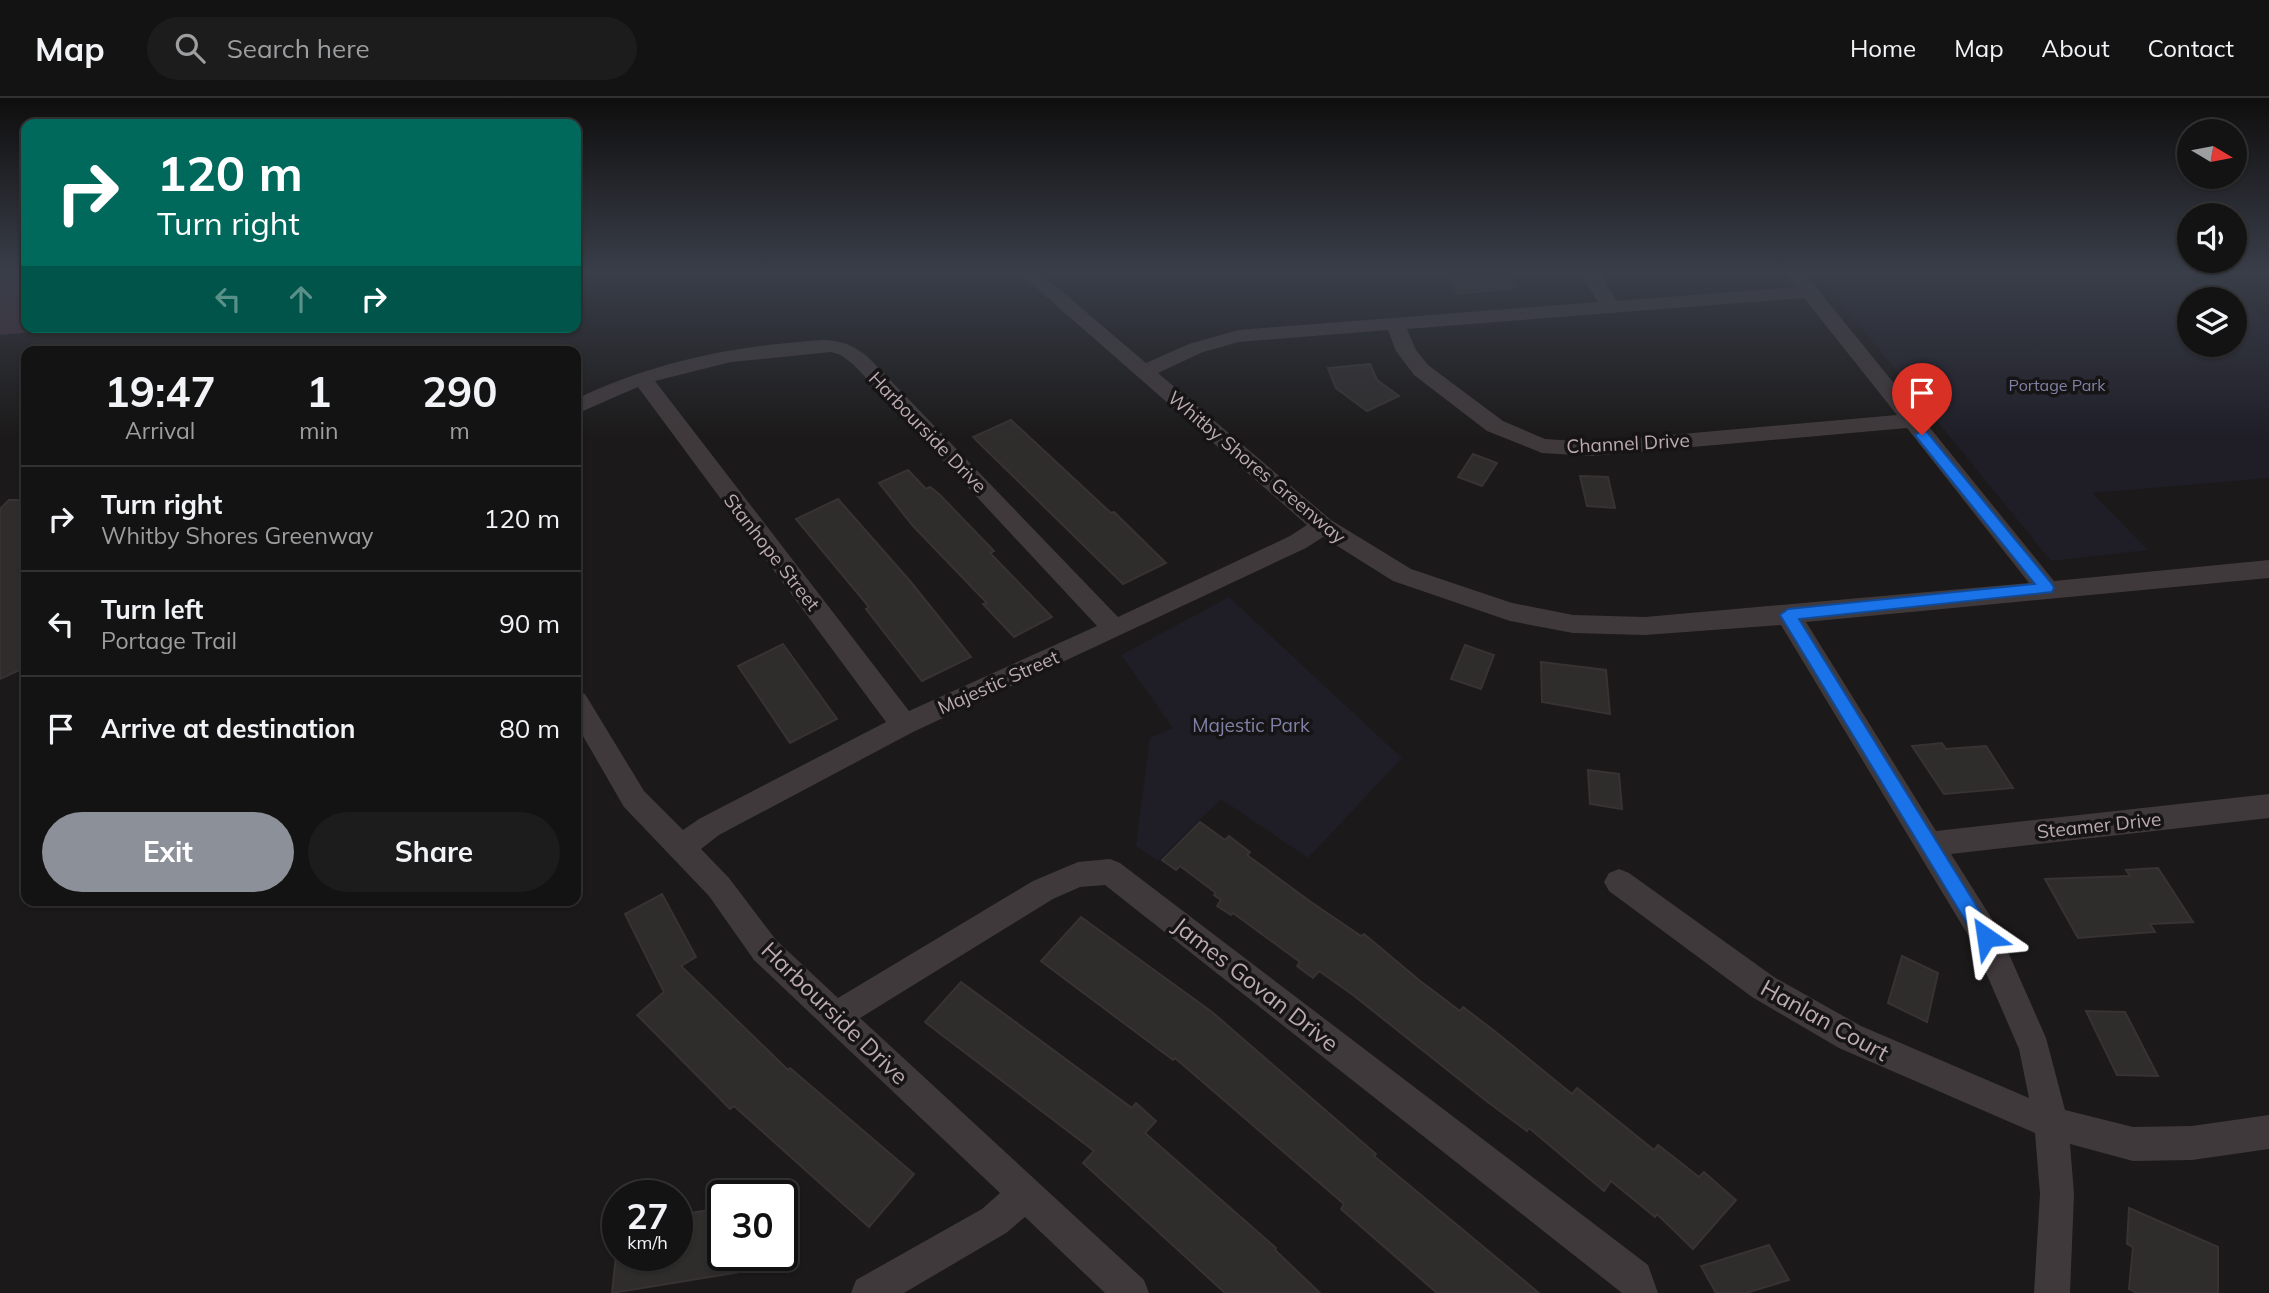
<!DOCTYPE html>
<html lang="en">
<head>
<meta charset="utf-8">
<style>
  :root { --surface:#141313; --page:#1d1c1c; --text:#f1f3f6; --muted:#9d9ea0; --line:#333233; --accent:#8c9099 }
  body { margin:0; font-family:Mulish,sans-serif; background:var(--page); color:var(--text); height:100vh; display:flex; flex-direction:column; font-size:26px; white-space:nowrap }
  * { box-sizing:border-box; margin:0 }
  p { font-size:23px; color:var(--muted) }
  .icon { flex:none; width:38px; height:38px; fill:none; stroke:currentColor; stroke-width:2; stroke-linecap:round; stroke-linejoin:round }
  .map { position:relative; flex:1; overflow:hidden }
  .details { position:absolute; left:21px; top:248px; width:560px; height:560px; display:flex; flex-direction:column; background:var(--surface); border-radius:14px; box-shadow:0 2px 5px #0004,0 0 0 2px var(--line) }
  .details>* { flex:none }
  .guide { position:absolute; left:21px; top:21px; width:560px; height:214px; border-radius:14px; box-shadow:0 2px 5px #0004,0 0 0 2px var(--line); background:#00695c; color:#fff; overflow:hidden }
  .needle { width:46px; rotate:100deg }
  .tools { position:absolute; left:2177px; top:21px; display:grid; gap:14px }
  .tools a { display:grid; place-items:center; width:70px; height:70px; border-radius:50%; background:var(--surface); box-shadow:0 2px 5px #0004,0 0 0 2px var(--line); font-size:35px }
  .speed { position:absolute; left:602px; top:1082px; display:flex; gap:14px; font-size:35px; font-weight:700; text-align:center }
  .speed>* { display:grid; place-content:center; width:91px; height:91px; border-radius:50%; background:var(--surface); box-shadow:0 2px 5px #0004,0 0 0 2px var(--line); line-height:1 }
  .speed small { font-size:18px; font-weight:400 }
  .speed .limit { border:4px solid #111; border-radius:10px; background:#fff; color:#111 }
  .pin { position:absolute; display:grid; place-items:center; width:60px; height:60px; color:#fff; margin:-72px -30px; border-radius:50% 50% 50% 0; rotate:-45deg; box-shadow:0 0 7px #0007 }
  .pin .icon { rotate:45deg }
  .me { position:absolute; width:77px; margin:-38px; rotate:328deg; stroke-linejoin:round; filter:drop-shadow(0 0 5px #0008) }
  .turn { display:flex; align-items:center; gap:24px; height:147px; padding:0 21px; font-size:32px }
  .turn .icon { width:91px; height:91px; stroke-width:2.5 }
  .turn b { display:block; font-size:49px; line-height:60px }
  .lanes { display:flex; align-items:center; height:66px; padding:0 21px; background:#0003; justify-content:center; gap:35px; direction:ltr }
  .lanes .off { opacity:.35 }
  .eta { display:flex; justify-content:space-evenly; align-items:center; height:119px; text-align:center }
  .eta b { font-size:42px; font-weight:700; line-height:49px }
  .button { display:flex; gap:14px; margin-top:auto; padding:14px 21px }
  .button a { flex:1; height:80px; border-radius:42px; background:var(--accent); color:#fff; font-size:28px; font-weight:700; line-height:80px; text-align:center }
  .button a+a { background:var(--page); color:var(--text) }
  ul { padding:0; list-style:none }
  li { display:flex; align-items:center; gap:21px; height:105px; padding:0 21px; border-top:2px solid var(--line) }
  li div { flex:1 }
  li b { display:block; font-size:26px }
  li em { font-style:normal }
  header { display:flex; align-items:center; gap:42px; box-sizing:border-box; height:98px; padding:0 35px; background:var(--surface); border-bottom:2px solid var(--line) }
  header strong { font-size:33px }
  nav { display:flex; gap:38px; margin-inline-start:auto; font-size:24px }
  .search { width:490px; height:63px; background:var(--page); display:flex; align-items:center; gap:18px; box-sizing:border-box; padding:0 24px; border-radius:38px; color:var(--muted); font-size:26px }
  .map>svg:first-child { display:block }
  .green { fill:#1f1e27; fill-rule:evenodd }
  .water { fill:#402d39 }
  .building { fill:#2f2c2c; stroke:#373233; stroke-width:2 }
  .lines { fill:none; stroke-linecap:round; stroke-linejoin:round }
  .minor { fill:#40393b; fill-rule:evenodd }
  .route { fill:#1a73e8; stroke:#114b97; stroke-width:2 }
  .labels { text-anchor:middle; dominant-baseline:central; stroke-width:7; stroke-linejoin:round; paint-order:stroke }
  .far-park-label { font-size:16px; fill:#8081a7; stroke:#161414 }
  .street-label { font-size:19px; fill:#bbaab1; stroke:#161414 }
  .park-label { font-size:19px; fill:#8081a7; stroke:#161414 }
  .near-street-label { font-size:23px; fill:#bbaab1; stroke:#161414 }
</style>
</head>
<body>
<header>
<strong>Map</strong>
<div class="search"><svg class="icon" aria-label="search" viewBox="0 0 24 24"><circle cx="10" cy="10" r="6"/><path d="M15 15l6 6"/></svg>Search here</div>
<nav><a>Home</a><a>Map</a><a>About</a><a>Contact</a></nav>
</header>
<div class="map">
<svg width="2269" height="1195" viewBox="0 0 2269 1195">
  <rect width="100%" height="100%" fill="#1b1919"/>
  <!-- green -->
  <g class="green">
    <path d="M1815 173H2209L2269 224V380L2092 395 2148 452 2051 463ZM2189 201H2235V247H2189Z"/>
    <polygon points="1229,499 1402,660 1308,760 1221,701 1158,763 1136,748 1150,640 1173,630 1121,557"/>
  </g>
  <!-- water -->
  <polygon class="water" points="0,173 26,173 26,229 52,229 42,233 0,237"/>
  <!-- building -->
  <g class="building">
    <polygon points="1446,173 1467,173 1468,177 1508,174 1516,190 1458,196"/>
    <polygon points="1370,266 1377,282 1399,298 1367,313 1336,290 1328,270"/>
    <polygon points="1011,322 1111,415 1114,414 1166,465 1123,486 973,339"/>
    <polygon points="1473,356 1497,365 1482,388 1458,379"/>
    <polygon points="908,372 926,391 930,389 939,396 994,453 990,455 1052,519 1014,539 983,506 987,505 913,428 879,385"/>
    <polygon points="1580,378 1608,379 1615,410 1587,408"/>
    <polygon points="838,401 910,483 971,559 922,583 866,511 869,509 796,421"/>
    <polygon points="9,402 26,402 26,427 21,433 26,441 26,569 0,581 0,411"/>
    <polygon points="783,546 837,621 790,645 738,568"/>
    <polygon points="1465,547 1494,557 1481,591 1451,581"/>
    <polygon points="1541,564 1606,572 1610,616 1542,604"/>
    <polygon points="1942,645 1946,651 1986,648 2013,690 1944,696 1912,648"/>
    <polygon points="1588,672 1619,676 1622,711 1590,706"/>
    <polygon points="1200,724 1225,742 1229,738 1250,754 1247,757 1311,804 1361,838 1364,836 1419,882 1460,913 1463,909 1497,935 1572,996 1577,990 1654,1052 1658,1047 1699,1079 1704,1074 1736,1102 1693,1151 1657,1116 1655,1119 1611,1083 1604,1093 1529,1030 1527,1033 1489,1005 1353,897 1319,873 1313,880 1297,868 1300,864 1233,815 1231,817 1217,808 1221,802 1214,797 1216,795 1180,768 1176,772 1162,762"/>
    <polygon points="2158,770 2193,824 2150,826 2155,834 2078,840 2045,781 2130,778 2126,772"/>
    <polygon points="662,796 696,859 681,868 788,972 790,970 914,1076 869,1129 734,1008 730,1011 637,917 664,894 625,816"/>
    <polygon points="1081,819 1212,914 1376,1056 1374,1058 1539,1195 1437,1195 1341,1111 1344,1106 1175,960 1173,962 1041,863"/>
    <polygon points="1902,858 1938,875 1927,924 1888,905"/>
    <polygon points="961,884 1132,1010 1136,1005 1156,1023 1145,1035 1276,1150 1275,1152 1320,1195 1225,1195 1083,1065 1094,1053 925,924"/>
    <polygon points="2086,913 2125,914 2158,978 2117,977"/>
    <polygon points="723,1110 723,1157 788,1157 789,1166 612,1195 616,1157 677,1157 677,1117"/>
    <polygon points="2129,1110 2218,1149 2218,1195 2137,1195 2129,1191 2133,1149 2127,1146"/>
    <polygon points="1769,1147 1789,1182 1746,1195 1716,1195 1701,1168"/>
  </g>
  <g class="lines">
    <!-- minor -->
    <path class="minor" d="M1017 173H1038L1146 265 1189 246 1238 232 1598 204 1579 173H1598L1617 203 1796 189 1784 173H1803L2054 483 2269 462V480L1806 524 1936 733 2269 696V720L1951 756 1997 829 2046 940 2065 1012 2133 1029 2192 1028 2269 1017V1051L2192 1062 2133 1063 2070 1046 2074 1096 2070 1195H2034L2040 1096 2035 1035 1839 950 1752 899 1609 793 1604 784 1609 775 1619 771 1629 775 1774 879 1861 928 2029 1000 2019 951 1974 847 1781 527 1645 537 1573 535 1510 523 1393 483 1323 439 1306 450 913 634 719 737 701 751 729 780 776 842 838 900 1033 783 1078 764 1110 761 1120 765 1648 1167 1658 1195H1622L1105 787 1080 789 1053 801 860 920 1144 1182 1149 1195H1105L1025 1119 1006 1135 904 1195H851L856 1182 982 1111 1000 1095 754 862 709 798 624 709 576 626V593L585 596 644 693 683 732 699 721 886 624 638 289 576 316V301C643 269 713 252 787 245 802 244 820 240 835 243 848 245 858 251 868 259L1118 519 1290 438 1307 427ZM1804 200 1897 317 1591 344 1545 341 1503 323 1428 267 1416 252 1407 231ZM1388 232 1396 253 1414 277 1487 333 1542 355 1591 358 1907 330 2029 485 1645 519 1573 517 1512 505 1411 471 1331 422 1158 275 1203 254 1239 244ZM831 254 841 257 854 267 1097 528 909 613 655 283 731 264Z"/>
  </g>
  <!-- sky -->
  <linearGradient id="sky" x2="0" y2="1"><stop stop-color="#0f0e0e"/><stop offset="0.51" stop-color="#393e49"/><stop offset="1" stop-color="#393e49" stop-opacity="0"/></linearGradient>
  <rect width="2269" height="341" fill="url(#sky)"/>
  <!-- route -->
  <polygon class="route" points="1922,333 1927,334 2052,486 2054,490 2052,494 1799,521 1992,833 1995,839 1992,845 1986,847 1979,845 1780,517 1788,511 2035,486 1917,340 1915,337"/>
  <g class="labels">
    <!-- far-park labels -->
    <g class="far-park-label">
      <text x="2057" y="287">Portage Park</text>
    </g>
    <!-- street labels -->
    <g class="street-label">
      <text transform="translate(928 334) rotate(46)">Harbourside Drive</text>
      <text transform="translate(1628 345) rotate(-3)">Channel Drive</text>
      <text transform="translate(1257 369) rotate(40)">Whitby Shores Greenway</text>
      <text transform="translate(772 454) rotate(52)">Stanhope Street</text>
      <text transform="translate(998 584) rotate(-24)">Majestic Street</text>
      <text transform="translate(2099 727) rotate(-6)">Steamer Drive</text>
    </g>
    <!-- park labels -->
    <g class="park-label">
      <text x="1251" y="627">Majestic Park</text>
    </g>
    <!-- near-street labels -->
    <g class="near-street-label">
      <text transform="translate(1256 886) rotate(38)">James Govan Drive</text>
      <text transform="translate(835 915) rotate(44)">Harbourside Drive</text>
      <text transform="translate(1825 922) rotate(29)">Hanlan Court</text>
    </g>
  </g>
</svg>
<div class="tools">
<a><svg class="needle" viewBox="-14 -14 28 28"><path d="M0-13l5 13h-10z" fill="#e53935"/><path d="M0 13l5-13h-10z" fill="#9d9ea0"/></svg></a>
<a><svg class="icon" aria-label="sound" viewBox="0 0 24 24"><path d="M4 9h4l5-4v14l-5-4H4zM17 9q2 3 0 6"/></svg></a>
<a><svg class="icon" aria-label="layers" viewBox="0 0 24 24"><path d="M12 4l9 5-9 5-9-5zM3 14l9 5 9-5"/></svg></a>
</div>
<div class="speed"><div>27<small>km/h</small></div><div class="limit">30</div></div>
<div class="pin" style="left:1922px;top:337px;background:#d93025"><svg class="icon" aria-label="arrive" viewBox="0 0 24 24"><path d="M6 21V4h12l-3 4 3 4H6"/></svg></div>
<svg class="me" style="left:1986px;top:839px" viewBox="-20 -20 40 40"><path d="M0-17L14 15 0 8-14 15z" fill="#1a73e8" stroke="#fff" stroke-width="4"/></svg>
<div class="guide">
<div class="turn"><svg class="icon" aria-label="right" viewBox="0 0 24 24"><path d="M7 20v-9h11M14 6l5 5-5 5"/></svg><div><b>120 m</b>Turn right</div></div>
<div class="lanes"><svg class="icon off" aria-label="left" viewBox="0 0 24 24"><path d="M17 20v-9H6M10 6l-5 5 5 5"/></svg><svg class="icon off" aria-label="ahead" viewBox="0 0 24 24"><path d="M12 20V5M6 11l6-6 6 6"/></svg><svg class="icon" aria-label="right" viewBox="0 0 24 24"><path d="M7 20v-9h11M14 6l5 5-5 5"/></svg></div>
</div>
<section class="details">
<div class="eta">
<div><b>19:47</b><p>Arrival</p></div>
<div><b>1</b><p>min</p></div>
<div><b>290</b><p>m</p></div>
</div>
<ul>
<li><svg class="icon" aria-label="right" viewBox="0 0 24 24"><path d="M7 20v-9h11M14 6l5 5-5 5"/></svg><div><b>Turn right</b><p>Whitby Shores Greenway</p></div><em>120 m</em></li>
<li><svg class="icon" aria-label="left" viewBox="0 0 24 24"><path d="M17 20v-9H6M10 6l-5 5 5 5"/></svg><div><b>Turn left</b><p>Portage Trail</p></div><em>90 m</em></li>
<li><svg class="icon" aria-label="arrive" viewBox="0 0 24 24"><path d="M6 21V4h12l-3 4 3 4H6"/></svg><div><b>Arrive at destination</b></div><em>80 m</em></li>
</ul>
<div class="button"><a>Exit</a><a>Share</a></div>
</section>
</div>
</body>
</html>
